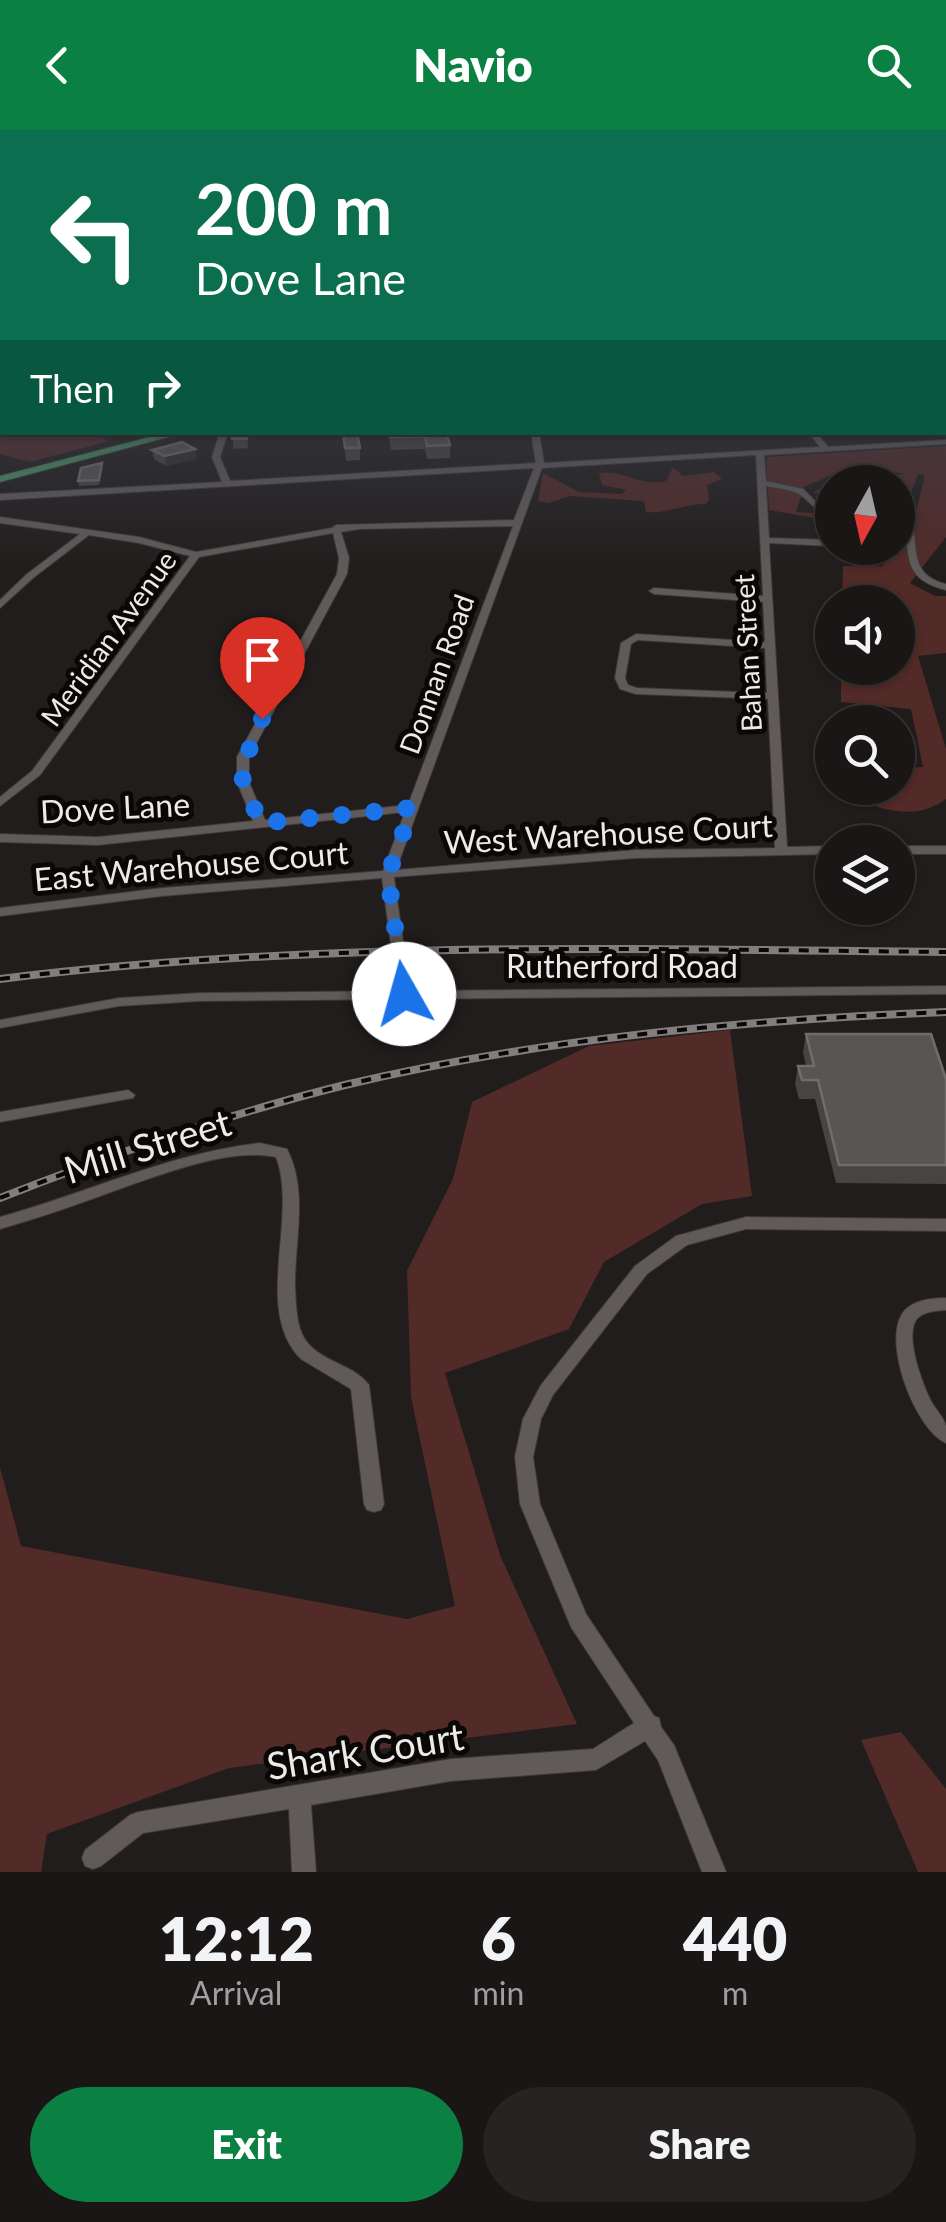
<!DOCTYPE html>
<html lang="en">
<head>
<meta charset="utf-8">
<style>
  :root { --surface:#191615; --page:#262322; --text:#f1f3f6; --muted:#9f9fa0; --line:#373534; --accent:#0b8043 }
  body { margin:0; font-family:Lato,sans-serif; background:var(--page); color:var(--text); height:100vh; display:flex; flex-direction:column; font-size:38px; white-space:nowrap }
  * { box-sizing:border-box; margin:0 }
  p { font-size:32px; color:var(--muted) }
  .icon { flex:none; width:55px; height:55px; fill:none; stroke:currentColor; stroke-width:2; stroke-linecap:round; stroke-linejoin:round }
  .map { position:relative; height:1742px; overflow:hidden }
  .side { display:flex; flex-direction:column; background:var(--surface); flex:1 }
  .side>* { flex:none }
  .top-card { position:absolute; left:0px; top:0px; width:948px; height:305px; box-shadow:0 2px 8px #0004,0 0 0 2px var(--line); background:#0b6e4f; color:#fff; overflow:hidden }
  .needle { width:65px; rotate:188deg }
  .buttons { position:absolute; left:815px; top:335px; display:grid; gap:20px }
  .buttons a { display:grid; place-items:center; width:100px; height:100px; border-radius:50%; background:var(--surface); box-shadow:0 2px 8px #0004,0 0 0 2px var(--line); font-size:50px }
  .pin { position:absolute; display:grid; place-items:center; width:85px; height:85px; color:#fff; margin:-102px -42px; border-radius:50% 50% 50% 0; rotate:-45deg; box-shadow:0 0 10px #0007 }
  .pin .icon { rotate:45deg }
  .me { position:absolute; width:110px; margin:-55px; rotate:353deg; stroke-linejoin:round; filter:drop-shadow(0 0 8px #0008) }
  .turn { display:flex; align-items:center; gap:35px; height:210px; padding:0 30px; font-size:45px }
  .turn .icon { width:130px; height:130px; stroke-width:2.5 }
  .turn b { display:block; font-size:70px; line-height:85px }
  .then { display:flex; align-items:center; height:95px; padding:0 30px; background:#0003; gap:20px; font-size:38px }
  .eta { display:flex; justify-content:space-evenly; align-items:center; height:170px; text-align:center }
  .eta b { font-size:60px; font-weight:800; line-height:70px }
  .button { display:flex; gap:20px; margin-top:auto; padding:20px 30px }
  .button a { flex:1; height:115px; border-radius:60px; background:var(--accent); color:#fff; font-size:40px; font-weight:800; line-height:115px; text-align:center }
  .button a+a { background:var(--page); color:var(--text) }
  header { display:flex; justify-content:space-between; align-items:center; height:130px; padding:0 30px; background:var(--accent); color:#fff; font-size:45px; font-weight:800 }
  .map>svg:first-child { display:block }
  .green { fill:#522a27 }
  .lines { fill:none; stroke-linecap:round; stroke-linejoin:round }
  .minor-casing { stroke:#3d3939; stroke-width:2 }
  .major-casing { stroke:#3d3939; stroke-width:2 }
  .minor { fill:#605b5a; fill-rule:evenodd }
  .major { fill:#479563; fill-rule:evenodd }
  .rail-casing { stroke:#817e7d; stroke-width:8 }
  .rail { stroke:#090807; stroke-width:4; stroke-dasharray:10; stroke-linecap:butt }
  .wall { fill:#484443 }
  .shaded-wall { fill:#312d2c }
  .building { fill:#5a5555; stroke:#716d6c; stroke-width:2.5 }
  .route { stroke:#1a73e8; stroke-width:18; stroke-dasharray:0 32.4 }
  .labels { text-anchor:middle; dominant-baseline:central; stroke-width:10; stroke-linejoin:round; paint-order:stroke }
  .far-street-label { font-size:28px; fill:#edeaea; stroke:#090807 }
  .street-label { font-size:32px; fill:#edeaea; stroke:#090807 }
  .near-street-label { font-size:38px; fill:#edeaea; stroke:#090807 }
</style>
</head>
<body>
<header><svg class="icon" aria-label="back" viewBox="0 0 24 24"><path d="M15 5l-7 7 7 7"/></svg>Navio<svg class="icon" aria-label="search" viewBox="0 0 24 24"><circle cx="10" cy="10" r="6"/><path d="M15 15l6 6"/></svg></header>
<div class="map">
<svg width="946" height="1742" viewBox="0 0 946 1742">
  <rect width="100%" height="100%" fill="#211d1c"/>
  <!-- green -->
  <g class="green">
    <polygon points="93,303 109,311 30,332 0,324 0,304 7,303"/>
    <path d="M946 316V407L910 453 935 466H946V523L918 526 946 619V669C923 685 904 684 877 677L876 658H898V638L923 637 911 579 841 572V538H898V472H842L843 436H883L887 418H898V377L917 378 925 345 918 344 907 372 898 373V352H832V365L813 363 832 350 904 344C859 335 846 338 804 357L796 382 832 384V391L769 380 766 327Z"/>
    <path d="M673 337 683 346 714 342 722 349 707 355 709 370 705 374C684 374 667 384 646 382L644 371 569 366 549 373 538 371 543 343 579 362 622 364 626 360 602 355 599 343C623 339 640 357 666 351Z"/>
    <polygon points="730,900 752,1066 702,1074 604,1132 569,1199 445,1243 500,1425 577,1594 229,1638 47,1704 41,1742 0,1742 0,1337 21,1416 407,1489 455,1476 411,1267 407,1141 453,1049 472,972 589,916"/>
    <polygon points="901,1602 946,1659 946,1742 918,1742 861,1610"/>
  </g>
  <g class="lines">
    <!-- minor casing -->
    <g class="minor-casing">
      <g id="minor">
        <rect x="945" y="227" width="1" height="5"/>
        <polygon points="0,231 2,231 2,235 0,236"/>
        <rect x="0" y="272" width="2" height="5"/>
        <path d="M220 302H228L220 327 230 351 536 333 531 302H539L544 333 820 317 808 302H816L828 317 946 310V314L764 325 766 351 803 359 821 377 832 382V387C813 381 813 373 799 364 790 359 776 358 766 356L769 408 832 410V416L769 413 787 717 832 716V724L636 728 394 747 410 861 946 856V864L200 871 119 876 0 898V890L119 868 200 863 397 861 382 748 162 766 0 786V778L162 758 383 741 405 682 98 715 0 712V704L98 707 253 691 237 652V627L337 444 339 428 333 403 199 427 40 645 0 676V667L32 641 190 426 139 413 89 405 33 448 0 478V470L27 444 80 404 0 393V387L139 407 196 422 332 398 336 395 514 390 534 338 0 370V364L222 352 212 327ZM756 325 763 466 654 458 649 461 654 464 763 472 765 512 636 504 621 513 615 548 620 559 636 564 768 569 775 718 636 720 396 740 542 338ZM513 396 408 675 265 690 249 652V627L347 444 349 428 341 402 359 399ZM638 510 765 518 767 563 637 558 628 555 625 548 631 514Z"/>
        <path d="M898 388 914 401C916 428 916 447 946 454V460C910 451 908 435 906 402L898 395Z"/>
        <rect x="898" y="716" width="48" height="8"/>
        <polygon points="128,960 135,965 133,968 0,992 0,982"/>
        <path d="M260 1013 287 1019C309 1062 294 1112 295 1158 296 1173 296 1190 302 1204 315 1232 352 1232 369 1255L384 1374 381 1380 374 1382 367 1380 364 1374 351 1259 301 1229C252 1180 299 1088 276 1027 229 1018 169 1042 125 1057 84 1072 42 1087 0 1099V1087C87 1063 170 1023 260 1013Z"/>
        <polygon points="746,1087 946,1089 946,1101 746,1099 687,1115 647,1144 553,1265 541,1289 533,1327 540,1374 586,1484 654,1586 659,1588 661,1597 674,1615 726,1742 702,1742 658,1630 645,1611 596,1640 451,1651 311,1675 316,1742 292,1742 289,1679 143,1703 101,1736 93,1739 85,1736 82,1728 85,1720 130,1685 138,1682 451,1629 593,1619 634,1593 571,1497 520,1374 515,1327 523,1289 541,1255 635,1136 676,1106"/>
        <path d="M946 1168V1180C936 1181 923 1181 916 1190 905 1208 922 1252 930 1269 934 1278 944 1287 946 1296 946 1302 946 1307 946 1313 915 1299 883 1214 902 1184 911 1170 931 1168 946 1168Z"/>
      </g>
    </g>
    <!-- major casing -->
    <g class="major-casing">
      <polygon id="major" points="169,302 187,302 0,352 0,346"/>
    </g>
    <!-- minor -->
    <use href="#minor" class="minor"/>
    <!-- major -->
    <use href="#major" class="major"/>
    <!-- rail casing -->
    <g class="rail-casing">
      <g id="rail">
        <path d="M0 849C315 810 629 819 946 822"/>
        <path d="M0 1068C113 1024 227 984 345 955 543 908 744 890 946 882"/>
      </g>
    </g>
    <!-- rail -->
    <use href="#rail" class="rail"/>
  </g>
  <!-- wall -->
  <g class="wall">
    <polygon points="233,302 247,302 248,318 233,319"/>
    <polygon points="388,302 446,302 450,315 450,328 427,329 425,319 391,320"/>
    <polygon points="343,303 360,318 360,330 346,331"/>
    <polygon points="195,319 196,329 166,336 154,329 152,320"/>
    <polygon points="102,337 99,355 79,356 78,351"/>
    <polygon points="806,904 946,949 946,1054 836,1053 815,969 799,969 795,954 798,936 806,936 803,922"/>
  </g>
  <!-- shaded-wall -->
  <polygon class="shaded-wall" points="195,319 196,329 166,336 165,326"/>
  <!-- building -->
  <g class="building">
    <polygon points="233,302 247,302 247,309 232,309"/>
    <polygon points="357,302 360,318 345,318 343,303"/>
    <polygon points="390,302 446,302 450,315 427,316 425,306 390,307"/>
    <polygon points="182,312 195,319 165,326 152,320"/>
    <polygon points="102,333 99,350 78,351 81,338"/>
    <polygon points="806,904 931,904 946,949 946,1035 839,1035 818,950 802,950 798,936 814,936"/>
  </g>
  <!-- sky -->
  <linearGradient id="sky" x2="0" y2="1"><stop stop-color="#12100f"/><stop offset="0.45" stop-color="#3d404b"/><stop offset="1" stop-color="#3d404b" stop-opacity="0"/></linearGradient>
  <rect width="946" height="442" fill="url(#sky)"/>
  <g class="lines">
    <!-- route -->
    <polyline class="route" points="262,589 240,642 260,693 412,678 388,745 404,864"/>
  </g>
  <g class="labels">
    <!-- far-street labels -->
    <g class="far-street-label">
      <text transform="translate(108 508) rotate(-54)">Meridian Avenue</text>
      <text transform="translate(747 523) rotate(-93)">Bahan Street</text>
      <text transform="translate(436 544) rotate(-70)">Donnan Road</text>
    </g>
    <!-- street labels -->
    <g class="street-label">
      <text transform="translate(115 677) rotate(-3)">Dove Lane</text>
      <text transform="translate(608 703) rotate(-3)">West Warehouse Court</text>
      <text transform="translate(191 735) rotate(-5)">East Warehouse Court</text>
      <text x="622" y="835">Rutherford Road</text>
    </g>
    <!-- near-street labels -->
    <g class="near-street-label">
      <text transform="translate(147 1015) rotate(-17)">Mill Street</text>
      <text transform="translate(365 1620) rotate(-9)">Shark Court</text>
    </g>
  </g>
</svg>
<div class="buttons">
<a><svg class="needle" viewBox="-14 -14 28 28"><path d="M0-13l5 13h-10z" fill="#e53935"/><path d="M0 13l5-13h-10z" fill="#9f9fa0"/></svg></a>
<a><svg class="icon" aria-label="sound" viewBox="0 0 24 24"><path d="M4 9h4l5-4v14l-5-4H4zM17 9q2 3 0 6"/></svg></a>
<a><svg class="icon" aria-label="search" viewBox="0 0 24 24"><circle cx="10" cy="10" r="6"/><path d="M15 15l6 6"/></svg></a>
<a><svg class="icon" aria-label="layers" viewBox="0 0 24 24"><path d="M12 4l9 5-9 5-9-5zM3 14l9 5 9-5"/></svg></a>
</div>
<div class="pin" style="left:262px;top:589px;background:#d93025"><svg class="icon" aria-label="arrive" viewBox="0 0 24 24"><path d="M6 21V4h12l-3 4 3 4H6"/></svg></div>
<svg class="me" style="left:404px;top:864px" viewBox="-20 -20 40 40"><circle r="19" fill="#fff"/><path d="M0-13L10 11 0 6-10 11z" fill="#1a73e8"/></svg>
<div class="top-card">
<div class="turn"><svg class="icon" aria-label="left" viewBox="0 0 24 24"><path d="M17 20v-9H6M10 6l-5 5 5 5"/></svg><div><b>200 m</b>Dove Lane</div></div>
<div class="then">Then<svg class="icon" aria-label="right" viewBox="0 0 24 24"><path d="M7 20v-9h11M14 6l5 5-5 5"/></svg></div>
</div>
</div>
<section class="side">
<div class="eta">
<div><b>12:12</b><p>Arrival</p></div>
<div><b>6</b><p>min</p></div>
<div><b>440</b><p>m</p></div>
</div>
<div class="button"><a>Exit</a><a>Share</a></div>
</section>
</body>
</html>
